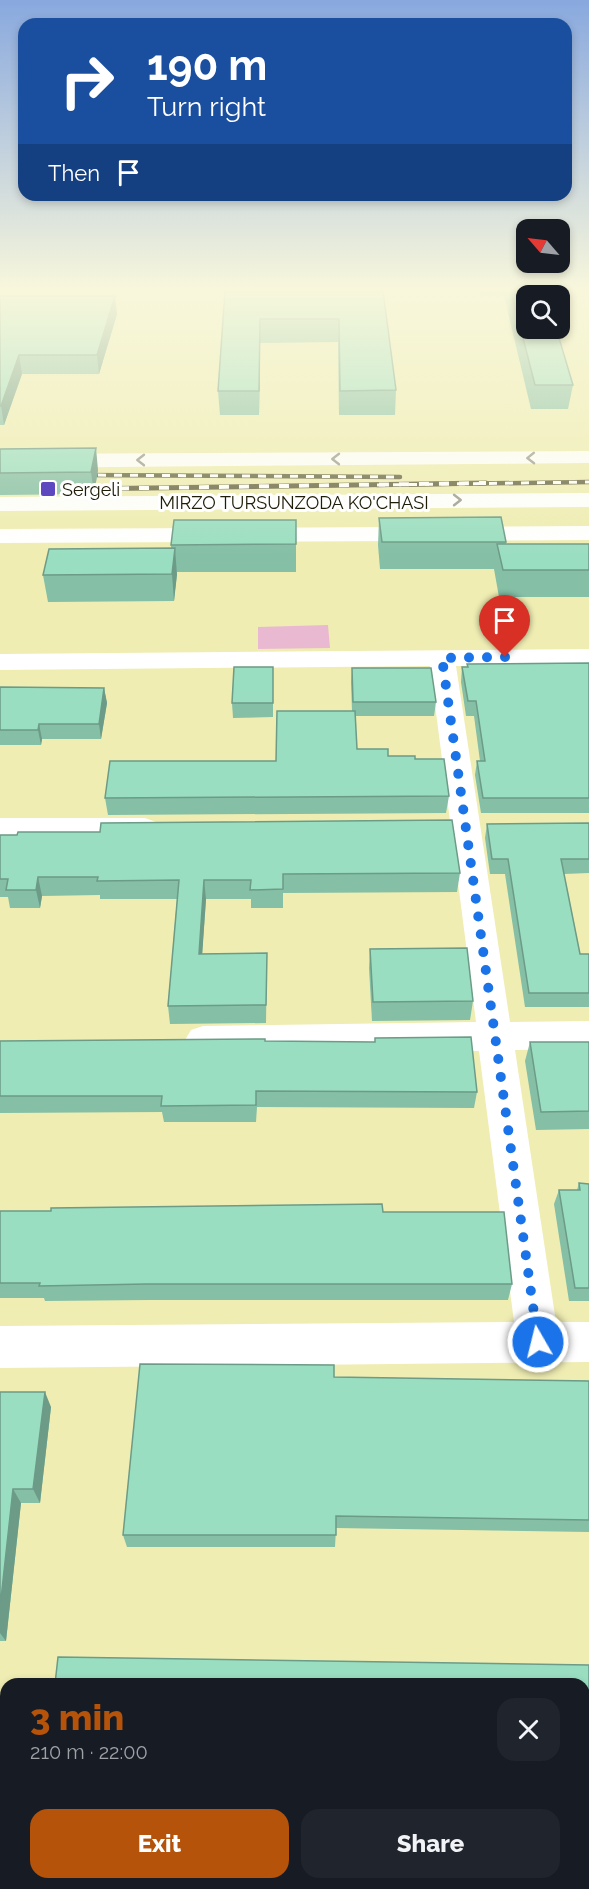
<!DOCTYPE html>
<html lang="en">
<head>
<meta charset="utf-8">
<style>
  :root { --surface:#171b24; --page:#20242c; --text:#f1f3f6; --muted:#9ea1a6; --accent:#b45309 }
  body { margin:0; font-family:Raleway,sans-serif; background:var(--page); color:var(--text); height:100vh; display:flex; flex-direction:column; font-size:22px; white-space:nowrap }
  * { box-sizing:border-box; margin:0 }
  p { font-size:20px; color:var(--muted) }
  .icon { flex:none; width:33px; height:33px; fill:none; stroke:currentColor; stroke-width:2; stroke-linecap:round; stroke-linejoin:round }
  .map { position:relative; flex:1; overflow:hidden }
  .drawer { position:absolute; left:0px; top:1678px; width:590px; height:212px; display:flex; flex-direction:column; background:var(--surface); border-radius:18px 18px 0 0; box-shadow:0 3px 9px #0003 }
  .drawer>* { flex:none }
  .top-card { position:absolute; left:18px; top:18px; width:554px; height:183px; border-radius:18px; box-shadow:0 3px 9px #0003; background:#1a4fa0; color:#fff; overflow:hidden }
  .needle { width:39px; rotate:298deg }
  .tools { position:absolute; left:516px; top:219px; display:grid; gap:12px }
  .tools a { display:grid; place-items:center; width:54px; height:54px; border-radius:12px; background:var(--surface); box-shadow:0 3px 9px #0003; font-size:30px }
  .pin { position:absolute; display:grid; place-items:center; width:51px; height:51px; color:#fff; margin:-62px -26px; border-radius:50% 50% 50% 0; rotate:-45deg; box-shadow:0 0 6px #0007 }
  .pin .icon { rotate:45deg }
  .me { position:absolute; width:66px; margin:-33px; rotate:352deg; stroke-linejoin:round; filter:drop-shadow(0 0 4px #0008) }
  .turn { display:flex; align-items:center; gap:21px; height:126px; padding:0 30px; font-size:27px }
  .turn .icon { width:78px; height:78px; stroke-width:2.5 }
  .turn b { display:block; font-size:42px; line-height:51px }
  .then { display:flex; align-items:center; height:57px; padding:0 30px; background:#0003; gap:12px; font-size:22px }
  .round { display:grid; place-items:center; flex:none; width:63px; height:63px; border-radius:18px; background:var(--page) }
  .overview { display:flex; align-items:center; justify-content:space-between; height:102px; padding:0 30px }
  h1 { font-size:36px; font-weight:800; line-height:45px; color:var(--accent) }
  .primary-button { display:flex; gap:12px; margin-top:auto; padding:12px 30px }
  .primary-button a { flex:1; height:69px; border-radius:18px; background:var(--accent); color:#fff; font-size:24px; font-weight:800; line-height:69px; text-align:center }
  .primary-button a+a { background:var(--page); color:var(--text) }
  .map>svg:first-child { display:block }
  .green { fill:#e9b9d2 }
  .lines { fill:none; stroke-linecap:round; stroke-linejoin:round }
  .street { fill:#fff; fill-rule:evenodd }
  .secondary { fill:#fff; fill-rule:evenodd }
  .rail-far1-casing { stroke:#646240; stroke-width:4.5 }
  .rail-casing { stroke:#646240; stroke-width:5 }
  .rail-far1 { stroke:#fff; stroke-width:3; stroke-dasharray:8; stroke-linecap:butt }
  .rail { stroke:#fff; stroke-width:4; stroke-dasharray:10; stroke-linecap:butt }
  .wall { fill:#84bfa6 }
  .shaded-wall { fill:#6c9b87 }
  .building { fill:#9adec1; stroke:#6c9b87; stroke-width:1.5 }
  .oneway { stroke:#9a998f }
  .route { stroke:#1a73e8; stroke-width:10; stroke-dasharray:0 18 }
  .poi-dot { fill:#5e48c0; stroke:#fff; stroke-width:2 }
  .labels { text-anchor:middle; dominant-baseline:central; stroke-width:6; stroke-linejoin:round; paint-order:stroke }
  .far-poi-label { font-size:18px; fill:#1f1d07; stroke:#fff; text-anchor:start }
  .far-street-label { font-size:18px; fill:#1f1d07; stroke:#fff }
</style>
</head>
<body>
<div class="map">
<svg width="589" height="1889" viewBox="0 0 589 1889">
  <rect width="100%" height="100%" fill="#efedb2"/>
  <!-- green -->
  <polygon class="green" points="328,625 330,648 258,649 258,627"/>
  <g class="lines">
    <!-- street -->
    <g class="street">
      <polygon points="589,526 589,540 0,543 0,529"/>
      <polygon points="589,649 589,665 456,666 510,1022 589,1021 589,1049 515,1050 556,1322 589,1322 589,1362 0,1368 0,1326 514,1322 479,1051 203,1054 191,1050 185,1040 191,1030 203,1026 476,1022 430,666 0,670 0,654"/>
      <polygon points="0,818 145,818 156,822 160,829 156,836 145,840 0,840"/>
    </g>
    <!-- secondary -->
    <g class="secondary">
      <polygon points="589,451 589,463 0,468 0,454"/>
      <polygon points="589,493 589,507 0,511 0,497"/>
    </g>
    <!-- rail-far1 casing -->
    <g class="rail-far1-casing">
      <g id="rail-far1">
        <polyline points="82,475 400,477"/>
        <polyline points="377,485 589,482"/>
      </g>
    </g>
    <!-- rail casing -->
    <g class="rail-casing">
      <polyline id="rail" points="79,489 486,483"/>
    </g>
    <!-- rail-far1 -->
    <use href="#rail-far1" class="rail-far1"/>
    <!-- rail -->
    <use href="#rail" class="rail"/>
  </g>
  <!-- wall -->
  <g class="wall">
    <polygon points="225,291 383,291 396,390 395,415 339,415 338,342 260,343 259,415 220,415 218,391"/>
    <polygon points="480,291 545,291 573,385 568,409 531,409 504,296 481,296"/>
    <polygon points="0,296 117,314 99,374 22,374 4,425 0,425"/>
    <polygon points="0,449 98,470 94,494 0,495"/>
    <polygon points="379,518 506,542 506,544 589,544 589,597 499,597 494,569 380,569 378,545"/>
    <polygon points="296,520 296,572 177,572 174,601 48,602 43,575 171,548 171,545"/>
    <polygon points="589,663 589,813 481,813 475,775 477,761 480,761 474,716 466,716 461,682 462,667 467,667 467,664"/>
    <polygon points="352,668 436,702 434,716 355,716 357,749 388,756 415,759 449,796 446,813 108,815 105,798 276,761 352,711 351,682"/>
    <polygon points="273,681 273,717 233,718 232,703"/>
    <polygon points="0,687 104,688 107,703 101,739 42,739 41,745 0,745"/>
    <polygon points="589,823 589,873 564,874 580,954 589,954 589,1007 525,1007 505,874 490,874 485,838 487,824"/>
    <polygon points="0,835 460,873 457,892 283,893 283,908 251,908 251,899 206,899 202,954 267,953 266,1023 170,1024 168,1006 177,899 100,899 100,895 42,896 40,908 10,908 8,897 0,897"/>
    <polygon points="370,949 473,1001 470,1020 372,1021 369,968"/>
    <polygon points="375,1038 477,1092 474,1108 257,1107 256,1122 164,1122 162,1112 0,1113 0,1041 375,1042"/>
    <polygon points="530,1042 589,1042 589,1129 536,1130 525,1061"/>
    <polygon points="579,1183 589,1184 589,1301 569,1301 554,1204 559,1190 577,1190"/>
    <polygon points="0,1211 383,1212 512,1284 508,1300 149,1300 45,1301 44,1298 0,1298"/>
    <polygon points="334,1377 589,1381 589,1532 336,1528 335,1547 127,1547 123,1535"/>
    <polygon points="0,1392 51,1407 40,1503 21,1503 6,1641 0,1641"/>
    <polygon points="589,1665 589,1889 542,1889 541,1884 584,1884"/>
  </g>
  <!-- shaded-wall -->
  <g class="shaded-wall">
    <polygon points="115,296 117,314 99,374 97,355"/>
    <polygon points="260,319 260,343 259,415 259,391"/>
    <polygon points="19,355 22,374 4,425 1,406"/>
    <polygon points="96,448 98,470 94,494 91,472"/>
    <polygon points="175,548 177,575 174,601 172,574"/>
    <polygon points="104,688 107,703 101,739 99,724"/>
    <polygon points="39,724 42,739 41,745 38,730"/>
    <polygon points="38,877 42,896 40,908 36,890"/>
    <polygon points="204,880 206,899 201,972 199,954"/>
    <polygon points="45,1392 51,1407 40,1503 33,1489"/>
    <polygon points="13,1489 21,1503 6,1641 0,1633 0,1608"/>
    <rect x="171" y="1884" width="6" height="5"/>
  </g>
  <!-- building -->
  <g class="building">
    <polygon points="225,291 383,291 396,390 340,391 339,319 260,319 259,391 218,391"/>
    <polygon points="511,291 545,291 546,296 526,296 526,328 556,328 573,385 535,385"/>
    <polygon points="0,296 115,296 97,355 19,355 1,406 0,406"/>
    <polygon points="96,448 91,472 0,473 0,449"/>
    <polygon points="501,517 506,542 382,542 379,518"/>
    <polygon points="174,520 296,520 296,544 171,545"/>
    <polygon points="497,544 589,544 589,570 503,570"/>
    <polygon points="175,548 172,574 43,575 49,549"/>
    <polygon points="589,663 589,798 483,798 477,761 485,761 476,701 468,701 462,667 468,667 467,664"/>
    <polygon points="234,667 273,667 273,703 232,703"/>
    <polygon points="352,668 431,668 436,702 353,702"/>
    <polygon points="0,687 104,688 99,724 39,724 38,730 0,730"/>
    <polygon points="277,711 355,711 357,749 388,749 388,756 415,756 415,759 444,759 449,796 105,798 110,761 276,761"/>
    <polygon points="452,820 460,873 283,874 283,889 250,890 251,880 204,880 199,954 267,953 266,1005 168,1006 179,880 97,881 98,877 38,877 36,890 6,890 8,879 0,879 0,835 17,835 18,832 100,832 101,823"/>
    <polygon points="589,823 589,859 561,859 580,954 589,954 589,993 529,993 508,859 492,859 487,824"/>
    <polygon points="467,948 473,1001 373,1002 370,949"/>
    <polygon points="471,1037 477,1092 256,1091 256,1105 161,1106 162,1096 0,1096 0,1041 265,1039 265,1041 375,1042 375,1038"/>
    <polygon points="530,1042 589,1042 589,1111 541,1112"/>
    <polygon points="579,1183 589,1184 589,1288 575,1288 559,1190 580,1190"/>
    <polygon points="382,1204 383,1212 504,1212 512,1284 146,1284 39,1286 40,1283 0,1283 0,1211 51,1211 51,1208"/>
    <polygon points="140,1364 334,1365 334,1377 589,1381 589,1520 336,1516 336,1535 123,1535"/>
    <polygon points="0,1392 45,1392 33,1489 13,1489 0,1608"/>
    <polygon points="58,1657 589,1665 589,1889 554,1889 554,1884 584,1884 584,1684 55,1684"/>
    <rect x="29" y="1884" width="142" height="5"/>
  </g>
  <!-- one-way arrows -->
  <defs><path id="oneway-chevron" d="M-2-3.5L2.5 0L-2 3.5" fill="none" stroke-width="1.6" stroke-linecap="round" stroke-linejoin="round" transform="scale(1.5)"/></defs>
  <g class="oneway">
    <use href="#oneway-chevron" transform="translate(531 458) rotate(179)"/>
    <use href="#oneway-chevron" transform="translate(336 459) rotate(180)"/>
    <use href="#oneway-chevron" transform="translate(141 460) rotate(180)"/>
    <use href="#oneway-chevron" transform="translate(457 500)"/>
  </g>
  <!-- sky -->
  <linearGradient id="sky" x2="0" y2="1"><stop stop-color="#88a8de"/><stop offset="0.52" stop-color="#f8f7dc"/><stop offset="1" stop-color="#f8f7dc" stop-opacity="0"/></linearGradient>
  <rect width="589" height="555" fill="url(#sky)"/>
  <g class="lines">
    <!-- route -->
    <polyline class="route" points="505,657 442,658 538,1342"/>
  </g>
  <!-- markers -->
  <rect class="poi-dot" x="40" y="481" width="16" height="16" rx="3"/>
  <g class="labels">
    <!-- far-poi labels -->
    <g class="far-poi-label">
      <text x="62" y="489">Sergeli</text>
    </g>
    <!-- far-street labels -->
    <g class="far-street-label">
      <text x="294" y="502">MIRZO TURSUNZODA KO'CHASI</text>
    </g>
  </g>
</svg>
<div class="tools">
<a><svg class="needle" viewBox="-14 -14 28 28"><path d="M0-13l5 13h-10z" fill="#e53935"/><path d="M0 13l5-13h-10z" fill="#9ea1a6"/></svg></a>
<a><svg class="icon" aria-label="search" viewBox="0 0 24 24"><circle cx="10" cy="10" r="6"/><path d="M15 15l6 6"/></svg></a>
</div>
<div class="pin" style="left:505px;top:657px;background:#d93025"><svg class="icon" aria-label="arrive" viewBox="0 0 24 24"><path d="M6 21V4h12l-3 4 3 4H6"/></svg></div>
<svg class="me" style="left:538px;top:1342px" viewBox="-20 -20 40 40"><circle r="17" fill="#1a73e8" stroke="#fff" stroke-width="3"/><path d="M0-11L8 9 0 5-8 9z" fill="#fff"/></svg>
<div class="top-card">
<div class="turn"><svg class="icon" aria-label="right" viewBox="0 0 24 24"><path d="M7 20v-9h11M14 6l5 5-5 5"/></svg><div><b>190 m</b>Turn right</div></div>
<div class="then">Then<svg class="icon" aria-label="arrive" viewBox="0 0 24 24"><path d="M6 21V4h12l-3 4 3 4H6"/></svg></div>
</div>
<section class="drawer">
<div class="overview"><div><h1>3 min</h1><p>210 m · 22:00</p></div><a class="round"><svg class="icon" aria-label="close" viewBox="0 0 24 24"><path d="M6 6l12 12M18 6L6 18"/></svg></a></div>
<div class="primary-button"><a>Exit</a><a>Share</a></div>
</section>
</div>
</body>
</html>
